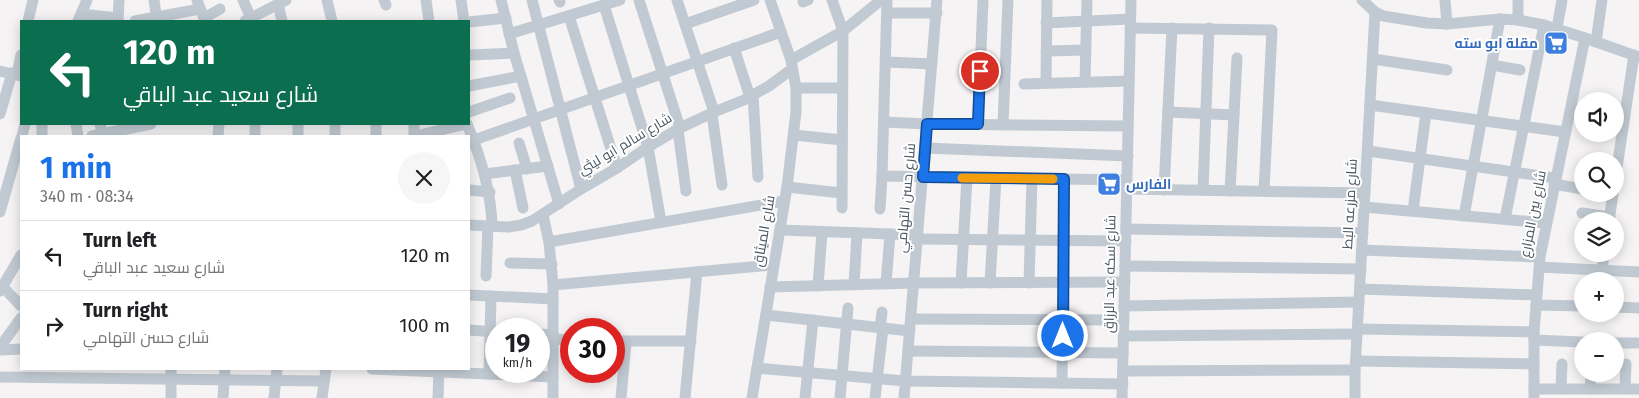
<!DOCTYPE html>
<html lang="en">
<head>
<meta charset="utf-8">
<style>
  :root { --surface:#fff; --page:#f6f6f6; --text:#202124; --muted:#757577; --line:#e0e0e0; --accent:#1a73e8 }
  body { margin:0; font-family:"Fira Sans",Cairo,sans-serif; background:var(--page); color:var(--text); height:100vh; display:flex; flex-direction:column; font-size:19px; white-space:nowrap }
  * { box-sizing:border-box; margin:0 }
  p { font-size:16px; color:var(--muted) }
  .icon { flex:none; width:28px; height:28px; fill:none; stroke:currentColor; stroke-width:2; stroke-linecap:round; stroke-linejoin:round }
  .map { position:relative; flex:1; overflow:hidden }
  .sheet { position:absolute; left:20px; top:135px; width:450px; height:235px; display:flex; flex-direction:column; background:var(--surface); border-radius:0px; box-shadow:0 2px 12px #0003 }
  .sheet>* { flex:none }
  .guide { position:absolute; left:20px; top:20px; width:450px; height:105px; border-radius:0px; box-shadow:0 2px 12px #0003; background:#0b6e4f; color:#fff; overflow:hidden }
  .controls { position:absolute; left:1574px; top:92px; display:grid; gap:10px }
  .controls a { display:grid; place-items:center; width:50px; height:50px; border-radius:50%; background:var(--surface); box-shadow:0 2px 12px #0003; font-size:25px }
  .speed { position:absolute; left:485px; top:318px; display:flex; gap:10px; font-size:25px; font-weight:700; text-align:center }
  .speed>* { display:grid; place-content:center; width:65px; height:65px; border-radius:50%; background:var(--surface); box-shadow:0 2px 12px #0003; line-height:1 }
  .speed small { font-size:12px; font-weight:400 }
  .speed .limit { border:8px solid #d22; background:#fff; color:#111 }
  .pin { position:absolute; display:grid; place-items:center; width:42px; height:42px; color:#fff; margin:-21px; border:2px solid #fff; border-radius:50%; box-shadow:0 1px 5px #0007 }
  .me { position:absolute; width:55px; margin:-28px; rotate:0deg; stroke-linejoin:round; filter:drop-shadow(0 0 4px #0008) }
  .turn { display:flex; align-items:center; gap:18px; height:105px; padding:0 20px; font-size:22px }
  .turn .icon { width:65px; height:65px; stroke-width:2.5 }
  .turn b { display:block; font-size:35px; line-height:42px }
  .round { display:grid; place-items:center; flex:none; width:52px; height:52px; border-radius:26px; background:var(--page) }
  .headline { display:flex; align-items:center; justify-content:space-between; height:85px; padding:0 20px }
  h1 { font-size:30px; font-weight:700; line-height:38px; color:var(--accent) }
  ul { padding:0; list-style:none }
  li { display:flex; align-items:center; gap:15px; height:70px; padding:0 20px; border-top:1px solid var(--line) }
  li div { flex:1 }
  li b { display:block; font-size:19px }
  li em { font-style:normal }
  .map>svg:first-child { display:block }
  .lines { fill:none; stroke-linecap:round; stroke-linejoin:round }
  .minor { stroke:#c1cad2; stroke-width:11 }
  .route-casing { stroke:#114b97; stroke-width:12 }
  .route { stroke:#1a73e8; stroke-width:9 }
  .slow { stroke:#f59e0b; stroke-width:9 }
  .labels { text-anchor:middle; dominant-baseline:central; stroke-width:4; stroke-linejoin:round; paint-order:stroke }
  .shop-label { font-size:14px; font-weight:bold; fill:#366cbe; stroke:#fff; text-anchor:end }
  .street-label { font-size:14px; fill:#4a5661; stroke:#fff }
</style>
</head>
<body>
<div class="map">
<svg width="1639" height="398" viewBox="0 0 1639 398">
  <rect width="100%" height="100%" fill="#f5f3f3"/>
  <g class="lines">
    <!-- minor -->
    <g class="minor">
      <polyline points="154,0 157,21"/>
      <polyline points="197,0 205,21"/>
      <polyline points="243,0 251,18"/>
      <polyline points="327,0 332,21"/>
      <polyline points="384,0 386,5"/>
      <polyline points="426,0 429,21"/>
      <polyline points="461,0 464,21"/>
      <polyline points="501,0 514,53 559,204"/>
      <polyline points="532,0 581,189"/>
      <polyline points="559,0 560,2"/>
      <polyline points="639,0 680,128"/>
      <polyline points="677,0 714,112"/>
      <polyline points="832,0 843,31 842,208"/>
      <polyline points="1362,0 1375,12 1383,16 1427,23 1447,24 1500,19 1518,20 1544,25 1585,38 1639,57"/>
      <polyline points="1445,0 1447,24"/>
      <polyline points="803,2 808,0"/>
      <polyline points="278,4 282,21"/>
      <polyline points="604,5 648,147 661,222"/>
      <polyline points="887,13 937,13"/>
      <polyline points="81,14 118,18"/>
      <polyline points="569,16 617,168"/>
      <polyline points="204,18 220,9"/>
      <polyline points="1518,20 1518,0"/>
      <polyline points="28,21 33,0"/>
      <polyline points="78,21 87,0"/>
      <polyline points="118,21 119,0"/>
      <polyline points="135,21 200,9"/>
      <polyline points="245,21 286,0"/>
      <polyline points="469,22 506,18"/>
      <polyline points="1046,23 1130,19"/>
      <polyline points="685,24 754,0"/>
      <polyline points="1130,28 1272,30 1264,191"/>
      <polyline points="1557,28 1562,0"/>
      <polyline points="509,34 620,0"/>
      <polyline points="1596,42 1602,0"/>
      <polyline points="734,48 750,97"/>
      <polyline points="1046,51 1085,50"/>
      <polyline points="469,55 514,53"/>
      <polyline points="1373,59 1447,70"/>
      <polyline points="791,60 843,31 881,0"/>
      <polyline points="886,62 932,64"/>
      <polyline points="1492,65 1520,70"/>
      <polyline points="0,71 21,76"/>
      <polyline points="17,74 21,55"/>
      <polyline points="1085,82 1087,0"/>
      <polyline points="1046,83 1047,0"/>
      <polyline points="1024,84 1129,81"/>
      <polyline points="469,86 521,76"/>
      <polyline points="796,88 842,88"/>
      <polyline points="753,95 758,177"/>
      <polyline points="1370,105 1565,132"/>
      <polyline points="469,112 510,98"/>
      <polyline points="1168,112 1234,115"/>
      <polyline points="0,114 12,73"/>
      <polyline points="712,114 722,185"/>
      <polyline points="884,122 927,124 1128,126"/>
      <polyline points="76,124 78,136"/>
      <polyline points="100,124 103,136"/>
      <path d="M467 124C481 157 491 190 492 226"/>
      <polyline points="978,124 983,0"/>
      <polyline points="1003,125 1008,0"/>
      <polyline points="678,130 686,191"/>
      <polyline points="794,135 842,140"/>
      <polyline points="22,136 25,124"/>
      <polyline points="42,136 42,124"/>
      <polyline points="92,136 151,124"/>
      <polyline points="218,136 219,124"/>
      <polyline points="255,136 255,124"/>
      <polyline points="298,136 298,124"/>
      <polyline points="335,136 335,124"/>
      <polyline points="376,136 376,124"/>
      <polyline points="414,136 414,124"/>
      <polyline points="415,136 467,124"/>
      <polyline points="474,140 781,32"/>
      <polyline points="519,143 527,169"/>
      <polyline points="925,148 1128,156"/>
      <polyline points="1368,151 1555,178"/>
      <polyline points="515,170 523,208"/>
      <polyline points="485,174 548,166"/>
      <polyline points="882,176 1127,180"/>
      <polyline points="1615,181 1634,55"/>
      <polyline points="1554,184 1582,189"/>
      <polyline points="787,187 842,193"/>
      <polyline points="1127,189 1365,193"/>
      <polyline points="469,190 490,192"/>
      <polyline points="1164,190 1172,28"/>
      <polyline points="1203,190 1209,28"/>
      <polyline points="1230,191 1237,58"/>
      <polyline points="1364,207 1546,223"/>
      <polyline points="880,209 882,176 887,0"/>
      <polyline points="1413,211 1426,113"/>
      <polyline points="0,212 21,138"/>
      <polyline points="1582,213 1610,217"/>
      <polyline points="543,215 549,242 553,285 553,398"/>
      <polyline points="1464,216 1500,19"/>
      <polyline points="1505,219 1544,25"/>
      <polyline points="1609,221 1613,194"/>
      <polyline points="469,225 508,227 521,225 532,221 581,189 617,168 648,147 680,128 714,112 744,100 769,86 792,69"/>
      <polyline points="1126,229 1363,233"/>
      <polyline points="780,230 918,235"/>
      <polyline points="918,239 1126,241"/>
      <polyline points="549,242 784,201"/>
      <polyline points="1362,250 1540,257"/>
      <polyline points="510,263 552,264"/>
      <polyline points="1125,266 1361,269"/>
      <polyline points="1539,267 1639,272"/>
      <polyline points="1602,270 1604,254"/>
      <polyline points="486,276 488,226"/>
      <polyline points="961,283 967,178"/>
      <polyline points="990,283 996,178"/>
      <polyline points="1029,283 1032,179"/>
      <polyline points="886,284 890,234"/>
      <polyline points="553,285 773,265"/>
      <polyline points="854,285 857,233"/>
      <polyline points="818,286 822,232"/>
      <polyline points="3,287 21,306"/>
      <polyline points="770,287 914,283 1125,282"/>
      <polyline points="1360,289 1536,295"/>
      <polyline points="0,291 21,255"/>
      <polyline points="469,295 553,299"/>
      <polyline points="1536,305 1582,306"/>
      <polyline points="1124,306 1359,302"/>
      <polyline points="1615,307 1639,308"/>
      <polyline points="766,315 910,331"/>
      <polyline points="911,319 1124,320"/>
      <polyline points="880,328 882,312"/>
      <polyline points="1358,329 1534,332"/>
      <polyline points="469,330 496,332"/>
      <polyline points="539,334 553,335"/>
      <polyline points="1124,336 1357,334"/>
      <polyline points="553,339 571,340"/>
      <polyline points="1534,340 1582,342"/>
      <polyline points="614,341 691,341"/>
      <polyline points="1615,343 1639,343"/>
      <polyline points="0,347 21,318"/>
      <polyline points="0,350 21,349"/>
      <polyline points="908,351 1123,353"/>
      <polyline points="1356,361 1534,364"/>
      <polyline points="757,368 905,381 1123,384"/>
      <polyline points="171,369 171,398"/>
      <polyline points="372,369 553,377"/>
      <polyline points="1123,371 1355,370"/>
      <polyline points="489,374 491,296"/>
      <polyline points="0,377 324,381"/>
      <polyline points="1062,383 1064,179"/>
      <polyline points="1534,389 1639,389"/>
      <polyline points="1561,389 1562,364"/>
      <polyline points="1590,389 1591,374"/>
      <polyline points="1625,389 1626,364"/>
      <polyline points="223,398 225,369"/>
      <polyline points="274,398 277,369"/>
      <polyline points="322,398 326,369"/>
      <polyline points="438,398 439,369"/>
      <polyline points="621,398 626,342"/>
      <polyline points="685,398 697,272"/>
      <polyline points="752,398 787,187 796,112 796,88 791,60 770,0"/>
      <polyline points="805,398 813,320"/>
      <polyline points="840,398 848,308"/>
      <polyline points="875,398 883,328"/>
      <polyline points="904,398 937,0"/>
      <polyline points="1122,398 1131,0"/>
      <polyline points="1355,398 1355,370 1375,12"/>
      <polyline points="1534,398 1534,332 1540,257 1585,38"/>
    </g>
  </g>
  <g class="lines">
    <!-- route casing -->
    <g class="route-casing">
      <polyline id="route" points="980,71 978,124 927,124 923,177 1064,179 1063,336"/>
    </g>
    <!-- route -->
    <use href="#route" class="route"/>
    <!-- slow -->
    <polyline class="slow" points="962,178 1053,179"/>
  </g>
  <!-- icons -->
  <defs>
    <g id="supermarket-square" transform="scale(1.25)"><rect x="-9" y="-9" width="18" height="18" rx="4" fill="#3f7fe0" stroke="#fff"/><path d="M-6-5.5h2.5l.6 2H6L4.5 2H-2.5L-4.4-4H-6ZM-1.5 3.2a1.3 1.3 0 1 0 .1 0ZM3 3.2a1.3 1.3 0 1 0 .1 0Z" fill="#fff"/></g>
  </defs>
  <g fill-rule="evenodd">
    <use href="#supermarket-square" x="1556" y="43"/>
    <use href="#supermarket-square" x="1109" y="184"/>
  </g>
  <g class="labels">
    <!-- shop labels -->
    <g class="shop-label">
      <text x="1538" y="43">مقلة ابو سته</text>
      <text x="1126" y="184" text-anchor="start">الفارس</text>
    </g>
    <!-- street labels -->
    <g class="street-label">
      <text transform="translate(625 144) rotate(-31)">شارع سالم ابو ليثي</text>
      <text transform="translate(906 198) rotate(-85)">شارع حسن التهامي</text>
      <text transform="translate(1350 204) rotate(-87)">شارع مزرعه البط</text>
      <text transform="translate(1533 214) rotate(-79)">شارع بين المزارع</text>
      <text transform="translate(764 231) rotate(-80)">شارع الميثاق</text>
      <text transform="translate(1110 274) rotate(-89)">شارع سكه عبد الرزاق</text>
    </g>
  </g>
</svg>
<div class="controls">
<a><svg class="icon" aria-label="sound" viewBox="0 0 24 24"><path d="M4 9h4l5-4v14l-5-4H4zM17 9q2 3 0 6"/></svg></a>
<a><svg class="icon" aria-label="search" viewBox="0 0 24 24"><circle cx="10" cy="10" r="6"/><path d="M15 15l6 6"/></svg></a>
<a><svg class="icon" aria-label="layers" viewBox="0 0 24 24"><path d="M12 4l9 5-9 5-9-5zM3 14l9 5 9-5"/></svg></a>
<a>+</a>
<a>−</a>
</div>
<div class="speed"><div>19<small>km/h</small></div><div class="limit">30</div></div>
<div class="pin" style="left:980px;top:71px;background:#d93025"><svg class="icon" aria-label="arrive" viewBox="0 0 24 24"><path d="M6 21V4h12l-3 4 3 4H6"/></svg></div>
<svg class="me" style="left:1063px;top:336px" viewBox="-20 -20 40 40"><circle r="17" fill="#1a73e8" stroke="#fff" stroke-width="3"/><path d="M0-11L8 9 0 5-8 9z" fill="#fff"/></svg>
<div class="guide">
<div class="turn"><svg class="icon" aria-label="left" viewBox="0 0 24 24"><path d="M17 20v-9H6M10 6l-5 5 5 5"/></svg><div><b>120 m</b>شارع سعيد عبد الباقي</div></div>
</div>
<section class="sheet">
<div class="headline"><div><h1>1 min</h1><p>340 m · 08:34</p></div><a class="round"><svg class="icon" aria-label="close" viewBox="0 0 24 24"><path d="M6 6l12 12M18 6L6 18"/></svg></a></div>
<ul>
<li><svg class="icon" aria-label="left" viewBox="0 0 24 24"><path d="M17 20v-9H6M10 6l-5 5 5 5"/></svg><div><b>Turn left</b><p>شارع سعيد عبد الباقي</p></div><em>120 m</em></li>
<li><svg class="icon" aria-label="right" viewBox="0 0 24 24"><path d="M7 20v-9h11M14 6l5 5-5 5"/></svg><div><b>Turn right</b><p>شارع حسن التهامي</p></div><em>100 m</em></li>
</ul>
</section>
</div>
</body>
</html>
